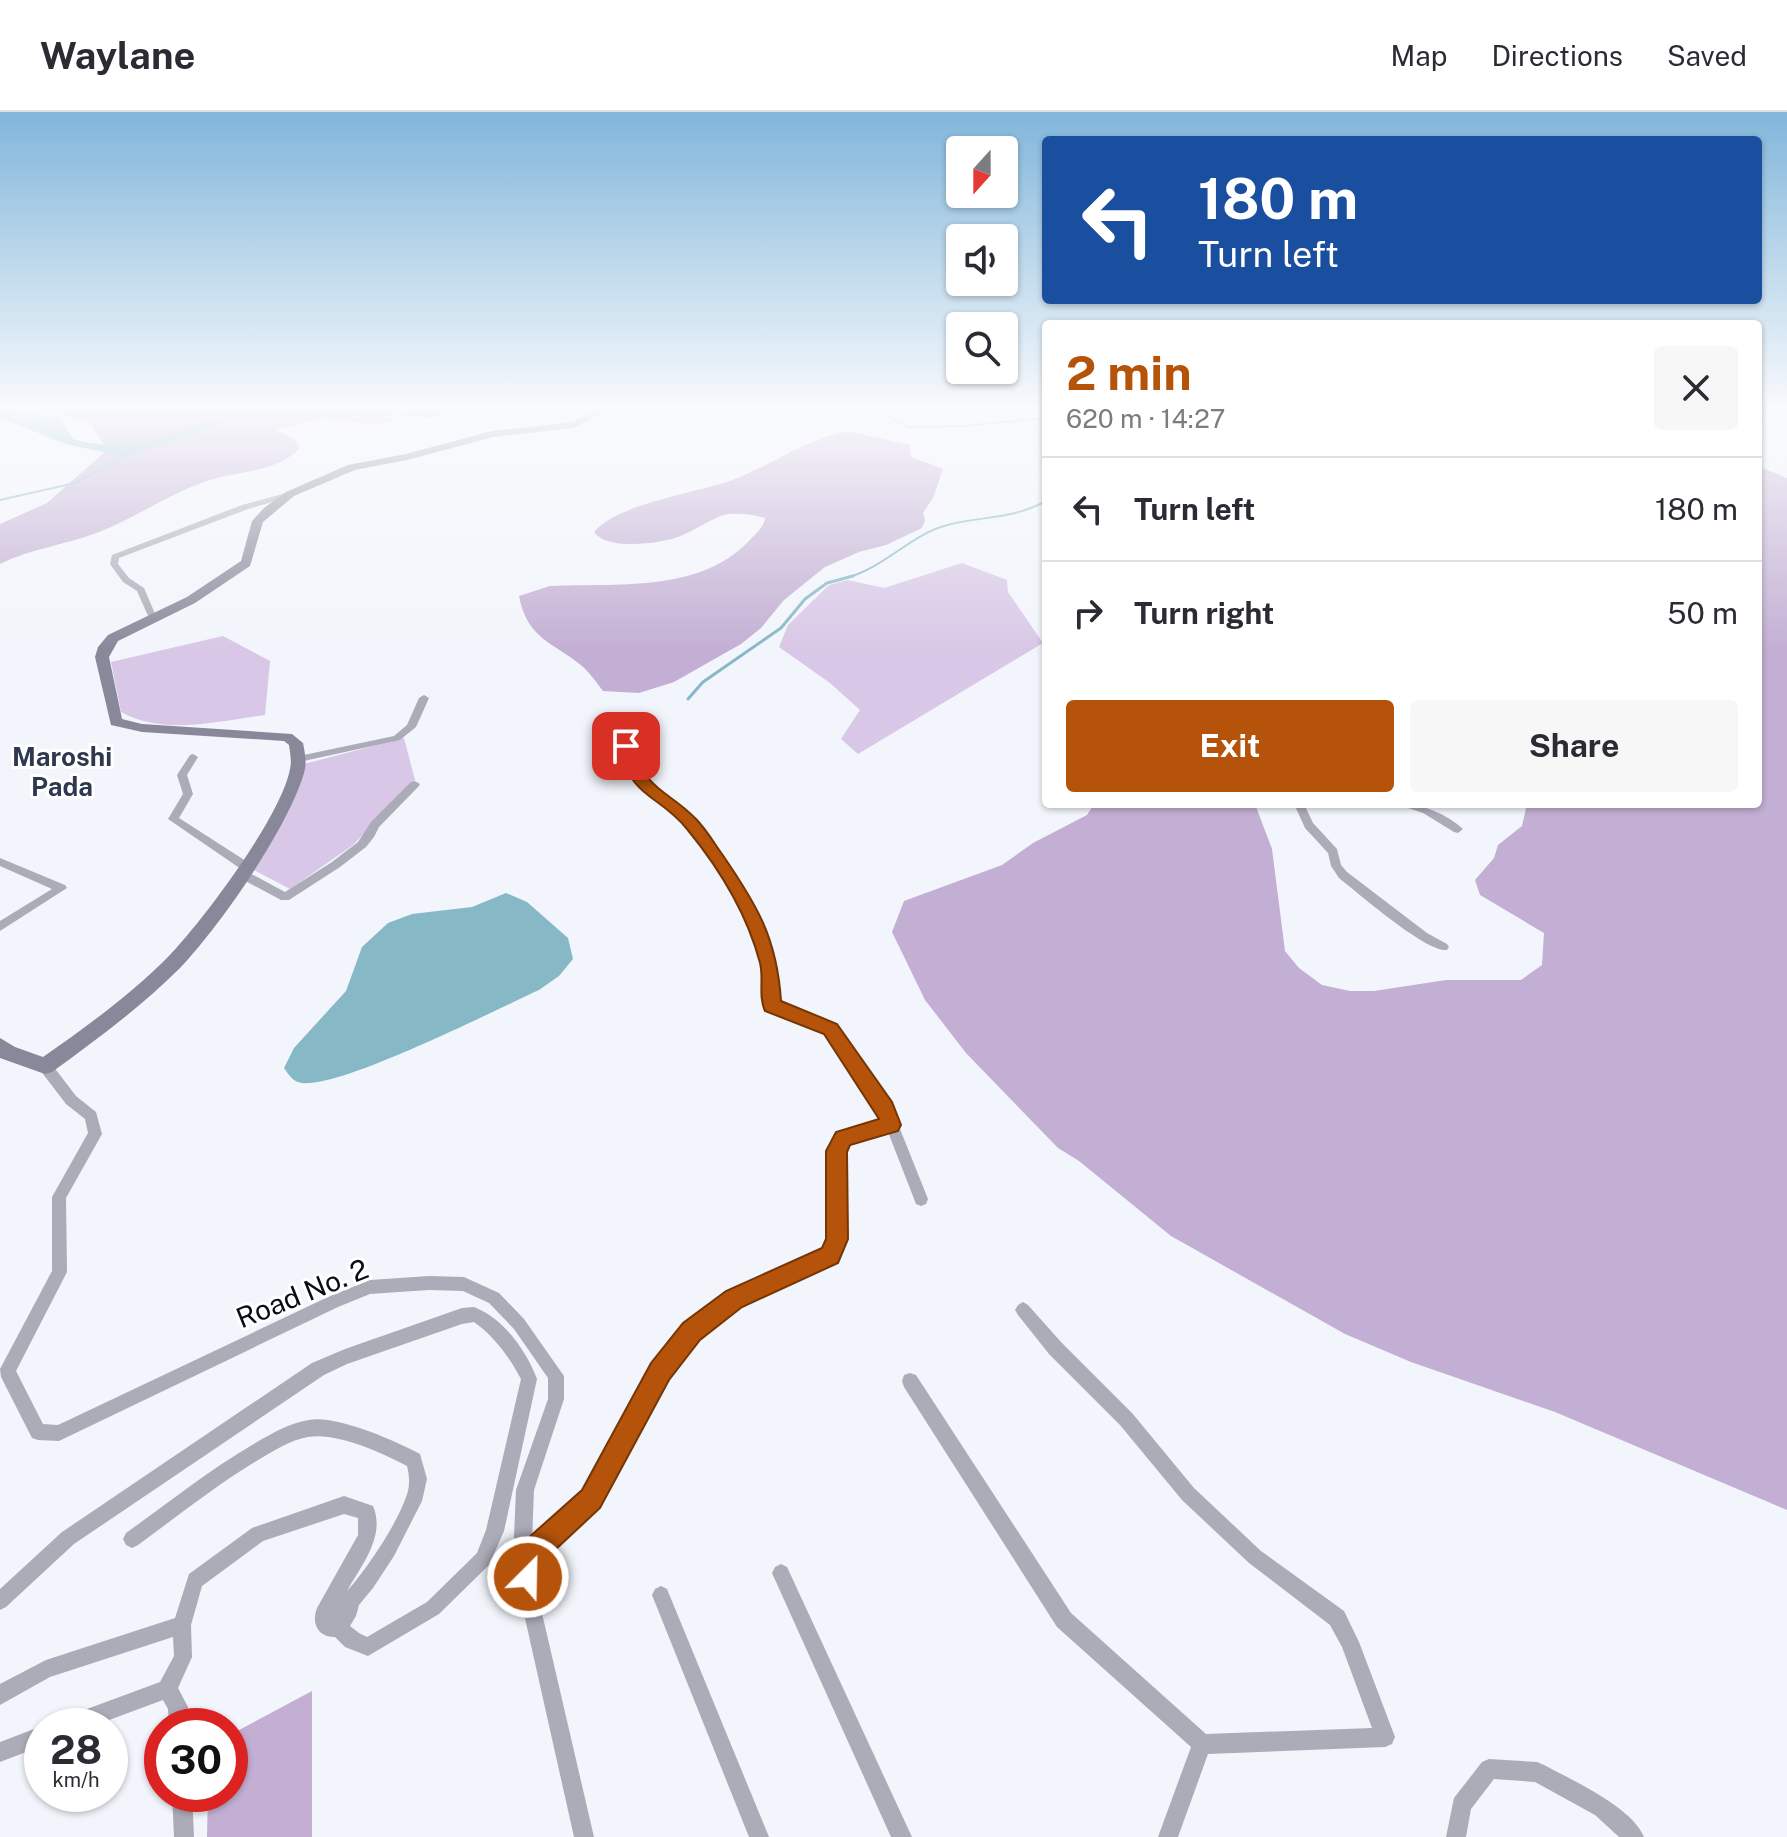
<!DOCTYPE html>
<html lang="en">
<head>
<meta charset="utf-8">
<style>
  :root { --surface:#fff; --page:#f7f7f7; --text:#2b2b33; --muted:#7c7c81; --line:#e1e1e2; --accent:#b45309 }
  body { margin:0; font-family:"Public Sans",sans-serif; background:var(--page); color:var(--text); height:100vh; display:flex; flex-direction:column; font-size:30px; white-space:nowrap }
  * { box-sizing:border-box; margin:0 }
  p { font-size:26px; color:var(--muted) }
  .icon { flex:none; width:44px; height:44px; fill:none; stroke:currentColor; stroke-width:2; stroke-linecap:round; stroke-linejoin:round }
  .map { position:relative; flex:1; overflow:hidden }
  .panel { position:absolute; left:1042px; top:208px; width:720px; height:488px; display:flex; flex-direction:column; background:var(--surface); border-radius:8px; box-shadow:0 2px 6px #0004 }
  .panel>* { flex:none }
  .guide { position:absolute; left:1042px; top:24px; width:720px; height:168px; border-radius:8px; box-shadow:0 2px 6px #0004; background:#1a4fa0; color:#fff; overflow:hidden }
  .needle { width:52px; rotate:201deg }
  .tools { position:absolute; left:946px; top:24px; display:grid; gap:16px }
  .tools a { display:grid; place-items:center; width:72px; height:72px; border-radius:8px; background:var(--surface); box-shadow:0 2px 6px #0004; font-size:40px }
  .speed { position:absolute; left:24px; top:1596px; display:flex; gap:16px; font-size:40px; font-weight:700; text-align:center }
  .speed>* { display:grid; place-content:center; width:104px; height:104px; border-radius:50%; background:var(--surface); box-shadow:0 2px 6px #0004; line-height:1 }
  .speed small { font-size:20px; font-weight:400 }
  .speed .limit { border:12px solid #d22; background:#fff; color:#111 }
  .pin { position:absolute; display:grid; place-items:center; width:68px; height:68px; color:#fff; margin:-34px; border-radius:16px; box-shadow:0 4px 12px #0006 }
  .me { position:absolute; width:88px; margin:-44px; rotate:23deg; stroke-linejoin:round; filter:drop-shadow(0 0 6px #0008) }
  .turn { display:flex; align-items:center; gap:28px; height:168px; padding:0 24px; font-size:36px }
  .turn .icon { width:104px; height:104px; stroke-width:2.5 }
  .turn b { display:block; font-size:56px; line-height:68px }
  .round { display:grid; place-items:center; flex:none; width:84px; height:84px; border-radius:8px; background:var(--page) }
  .overview { display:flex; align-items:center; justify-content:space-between; height:136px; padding:0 24px }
  h1 { font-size:48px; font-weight:700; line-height:60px; color:var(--accent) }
  .action { display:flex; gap:16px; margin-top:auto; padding:16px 24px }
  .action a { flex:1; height:92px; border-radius:8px; background:var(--accent); color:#fff; font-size:32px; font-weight:700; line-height:92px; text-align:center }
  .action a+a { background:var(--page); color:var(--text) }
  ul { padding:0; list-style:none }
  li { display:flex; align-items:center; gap:24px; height:104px; padding:0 24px; border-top:2px solid var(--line) }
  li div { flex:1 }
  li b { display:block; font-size:30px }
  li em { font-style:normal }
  header { display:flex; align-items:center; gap:48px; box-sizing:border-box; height:112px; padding:0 40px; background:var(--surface); border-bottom:2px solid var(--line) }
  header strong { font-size:38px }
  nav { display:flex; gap:44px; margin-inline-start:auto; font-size:28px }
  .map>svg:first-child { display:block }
  .green { fill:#d8c7e6 }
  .forest { fill:#c3afd3 }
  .water { fill:#87b8c6 }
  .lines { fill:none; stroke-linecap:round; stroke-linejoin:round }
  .stream-far1 { stroke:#87b8c6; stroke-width:2 }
  .stream { stroke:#87b8c6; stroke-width:3 }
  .street { fill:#acacb9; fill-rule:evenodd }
  .secondary { fill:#89889b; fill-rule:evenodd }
  .route { fill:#b45309; stroke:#753606; stroke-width:2 }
  .labels { text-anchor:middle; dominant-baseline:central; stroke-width:6; stroke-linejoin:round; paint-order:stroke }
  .neighbourhood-label { font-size:26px; font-weight:bold; fill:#2e394f; stroke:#fff }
  .near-street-label { font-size:28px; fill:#080c15; stroke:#fff }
</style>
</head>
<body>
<header>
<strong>Waylane</strong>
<nav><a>Map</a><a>Directions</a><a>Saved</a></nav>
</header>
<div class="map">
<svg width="1787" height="1725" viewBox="0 0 1787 1725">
  <rect width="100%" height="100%" fill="#f2f5fb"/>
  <!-- green -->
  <g class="green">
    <polygon points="962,451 1007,468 1008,480 1043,531 858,642 841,627 860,598 830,571 779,535 788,513 829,473 848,468 884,476"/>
    <path d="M223 524 270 549 265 603C217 609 165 624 121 600L111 550Z"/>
    <polygon points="404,626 415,668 353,733 290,777 250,756 304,652"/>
  </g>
  <!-- forest -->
  <g class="forest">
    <path d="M39 297H394L393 310 369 312 325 306 275 318 294 327 300 336C275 362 236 358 204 370 167 383 135 406 99 420 66 433 32 436 0 452V412L47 391 107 338 90 311Z"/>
    <path d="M848 319 910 333 911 345 943 357 933 386 923 401 925 408 922 416 886 433 859 440 825 455 784 488 761 516 741 532 674 570 639 581 603 579C597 571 590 561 582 554 553 530 527 527 519 484L550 474C616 471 698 481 748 430 755 422 764 416 765 406 753 402 741 401 728 402 713 405 697 417 683 423 663 432 606 439 594 420 617 392 695 381 730 369 771 354 805 327 848 319Z"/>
    <polygon points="1758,354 1787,366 1787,1398 1555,1300 1411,1250 1345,1222 1171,1124 1079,1049 1058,1036 966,941 925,888 892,820 904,789 1002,753 1033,731 1087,703 1094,692 1255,692 1272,737 1285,839 1299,856 1322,873 1350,879 1374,879 1446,868 1521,868 1542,853 1544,821 1480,783 1475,768 1494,746 1498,733 1522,714 1527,692 1758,692"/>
    <polygon points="312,1579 312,1725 207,1725 208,1682 230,1682 230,1623"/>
  </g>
  <!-- water -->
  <g class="water">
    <path d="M0 297 61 306 73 327C155 350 200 297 275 297L216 313 126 345 66 332 0 306Z"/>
    <polygon points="344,297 484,297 428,306"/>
    <path d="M506 781 527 790 568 826 573 847 559 864 539 878C495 898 342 976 302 971 293 970 289 963 284 956L294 936 346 879 362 835 388 811 412 802 472 795Z"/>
  </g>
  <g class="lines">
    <!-- stream-far1 -->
    <g class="stream-far1">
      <polyline points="874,297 908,315 962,314 1046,306"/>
      <polyline points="0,388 75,371 123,344"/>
      <path d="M846 466C883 456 912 423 944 414 982 403 1009 409 1046 389"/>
    </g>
    <!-- stream -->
    <polyline class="stream" points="688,587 703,570 781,516 805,487 827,471 853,464"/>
    <!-- street -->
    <g class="street">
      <polygon points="290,380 294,382 293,384 248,397 119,446 118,452 129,466 144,476 156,504 155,506 149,506 137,479 123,470 110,452 112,443 242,393"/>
      <polygon points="424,583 429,586 416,615 400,628 299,650 294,647 299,644 394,624 407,613 419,586"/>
      <polygon points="626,631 631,634 636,653 651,675 695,707 752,790 776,853 778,891 835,913 890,992 928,1087 926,1092 921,1094 916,1092 888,1020 848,1031 843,1040 844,1127 835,1149 739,1192 698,1226 666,1265 597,1393 535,1451 538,1484 594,1725 574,1725 520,1484 514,1424 516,1378 548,1287 548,1266 514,1217 489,1191 463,1179 429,1178 370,1182 338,1195 59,1329 38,1328 32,1326 1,1265 0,1257 52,1159 52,1085 88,1021 85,1007 66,992 40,958 39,954 40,950 45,949 50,950 76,984 96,1000 102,1022 66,1086 67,1160 16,1259 43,1312 58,1313 328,1185 370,1168 429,1164 464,1165 499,1181 524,1207 564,1264 564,1287 534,1378 532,1429 585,1381 654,1253 686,1214 729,1182 825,1139 830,1127 829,1039 838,1022 883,1009 879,999 827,921 768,897 766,894 764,853 743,794 687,713 643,679 626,653 621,634"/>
      <polygon points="193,642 198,645 187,663 193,682 179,706 249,751 250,754 249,757 241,757 168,707 183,682 177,663 190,643"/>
      <polygon points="415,669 420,672 419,674 379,715 374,725 366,735 340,755 289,788 281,788 236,764 235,761 240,757 244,758 285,780 332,750 358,730 371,710 411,670"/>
      <path d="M1294 692H1304L1313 711 1337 737 1341 753 1347 760 1427 821 1447 832 1449 835 1447 838C1427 841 1358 781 1339 766L1331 754 1328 741 1305 716Z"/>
      <path d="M1401 692C1424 692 1446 702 1463 717L1458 721 1454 720 1423 701 1402 694Z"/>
      <polygon points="0,746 65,773 67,776 0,819 0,809 52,777 0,754"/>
      <polygon points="1023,1190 1028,1193 1061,1230 1132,1301 1194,1376 1261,1439 1344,1499 1359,1530 1395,1625 1392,1632 1385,1635 1208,1642 1178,1725 1158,1725 1191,1635 1057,1515 904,1275 902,1269 904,1263 910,1261 916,1263 1071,1501 1206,1622 1372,1616 1342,1535 1330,1513 1249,1451 1182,1388 1120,1313 1049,1242 1018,1203 1015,1198 1018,1193"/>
      <path d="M474 1195C503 1206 526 1238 537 1267L504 1419 489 1453 439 1502 368 1544 345 1535 335 1525C318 1525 311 1512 317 1496L358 1423V1406L344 1402 263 1429 202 1474 191 1513 192 1545 178 1576 188 1595 189 1614H169L168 1597 163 1588 93 1614H57L60 1607 160 1570 174 1544 173 1525 50 1565 0 1593V1572L46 1548 175 1506 189 1462 252 1416 344 1384 373 1394C386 1424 361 1454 347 1479 367 1457 400 1408 408 1379 410 1370 409 1362 407 1354 383 1341 336 1320 308 1325 290 1328 274 1339 258 1348 216 1373 178 1404 138 1433L132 1436 126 1433 123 1427 126 1421C168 1391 208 1359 252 1333 269 1323 289 1311 309 1308 337 1303 395 1329 420 1342L427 1367 422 1389 394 1444 373 1476 359 1493 356 1504 350 1514 359 1521 367 1525 427 1490 477 1441 486 1418 521 1267C510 1246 494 1224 474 1210L462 1212 347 1252 324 1263 74 1432 6 1495 0 1498V1477L62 1420 312 1251 345 1237 462 1196Z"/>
      <polygon points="781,1452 787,1455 912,1725 891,1725 772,1461 775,1455"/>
      <polygon points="661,1474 667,1477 769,1725 749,1725 652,1483 655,1477"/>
      <polygon points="42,1614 42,1634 0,1650 0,1630"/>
      <path d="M1489 1647 1537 1650 1544 1653C1572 1668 1632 1695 1644 1725H1619L1595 1703 1535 1670 1494 1667 1471 1697 1466 1725H1446L1454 1686 1482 1650Z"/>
      <polygon points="172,1682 192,1682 194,1725 174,1725"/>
    </g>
    <!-- secondary -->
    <path class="secondary" d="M599 297H611L574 316 493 325 407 348 355 358 294 384 263 410 250 454 195 491 118 529 109 545 122 607 142 612 292 622 303 631C305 641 307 651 304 661 288 716 220 814 180 856 141 895 96 928 52 960L45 962 0 946V926L15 935 43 945C86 915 130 883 167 846 202 810 281 705 290 657 292 649 290 641 289 633L284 629 142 620 111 613 95 545 98 535 108 523 187 485 241 449 252 409 264 396 286 380 348 353 406 342 492 319 572 310Z"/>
  </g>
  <!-- sky -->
  <linearGradient id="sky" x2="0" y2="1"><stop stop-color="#81b6da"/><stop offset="0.55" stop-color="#f9fafd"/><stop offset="1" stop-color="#f9fafd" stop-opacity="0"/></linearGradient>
  <rect width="1787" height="538" fill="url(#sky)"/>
  <!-- route -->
  <path class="route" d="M626 629 633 634C647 681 667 677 696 707 706 717 714 731 722 742 757 793 777 826 781 889L837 912 892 990 901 1013 898 1019 850 1033 847 1040 848 1127 838 1151 742 1195 700 1228 669 1268 600 1396 540 1452 541 1465 537 1475 528 1479 518 1475C513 1462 512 1450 517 1436L582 1378 651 1251 683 1211 726 1179 822 1136 826 1127V1039L836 1020 879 1007 824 922 765 899C758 884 764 866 760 851 747 801 719 756 687 717 658 681 633 689 618 634Z"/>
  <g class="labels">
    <!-- neighbourhood labels -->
    <g class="neighbourhood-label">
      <text x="62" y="644">Maroshi<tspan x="62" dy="30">Pada</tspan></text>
    </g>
    <!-- near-street labels -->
    <g class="near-street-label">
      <text transform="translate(302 1181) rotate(-22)">Road No. 2</text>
    </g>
  </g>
</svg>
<div class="tools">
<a><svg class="needle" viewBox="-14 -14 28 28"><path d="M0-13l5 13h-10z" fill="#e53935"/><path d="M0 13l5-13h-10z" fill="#7c7c81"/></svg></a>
<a><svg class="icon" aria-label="sound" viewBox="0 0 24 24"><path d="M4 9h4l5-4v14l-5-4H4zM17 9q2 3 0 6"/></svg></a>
<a><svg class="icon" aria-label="search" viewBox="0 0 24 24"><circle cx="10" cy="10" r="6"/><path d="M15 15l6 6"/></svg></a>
</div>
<div class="speed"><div>28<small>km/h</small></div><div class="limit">30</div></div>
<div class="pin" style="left:626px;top:634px;background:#d93025"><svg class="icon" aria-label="arrive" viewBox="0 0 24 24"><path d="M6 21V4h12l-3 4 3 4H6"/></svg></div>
<svg class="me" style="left:528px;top:1465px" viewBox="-20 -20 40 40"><circle r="17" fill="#b45309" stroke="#fff" stroke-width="3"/><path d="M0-11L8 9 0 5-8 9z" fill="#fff"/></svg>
<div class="guide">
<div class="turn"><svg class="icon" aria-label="left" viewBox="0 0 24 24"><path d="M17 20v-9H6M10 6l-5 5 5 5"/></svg><div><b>180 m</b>Turn left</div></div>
</div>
<section class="panel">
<div class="overview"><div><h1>2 min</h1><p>620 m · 14:27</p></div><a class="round"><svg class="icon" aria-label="close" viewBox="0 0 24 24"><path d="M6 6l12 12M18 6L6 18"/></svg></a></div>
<ul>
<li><svg class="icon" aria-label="left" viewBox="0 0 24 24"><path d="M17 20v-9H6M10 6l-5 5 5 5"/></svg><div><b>Turn left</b></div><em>180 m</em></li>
<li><svg class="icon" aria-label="right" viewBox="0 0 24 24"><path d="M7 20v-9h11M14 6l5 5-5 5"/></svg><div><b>Turn right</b></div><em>50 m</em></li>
</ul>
<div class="action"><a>Exit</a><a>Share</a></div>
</section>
</div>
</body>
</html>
